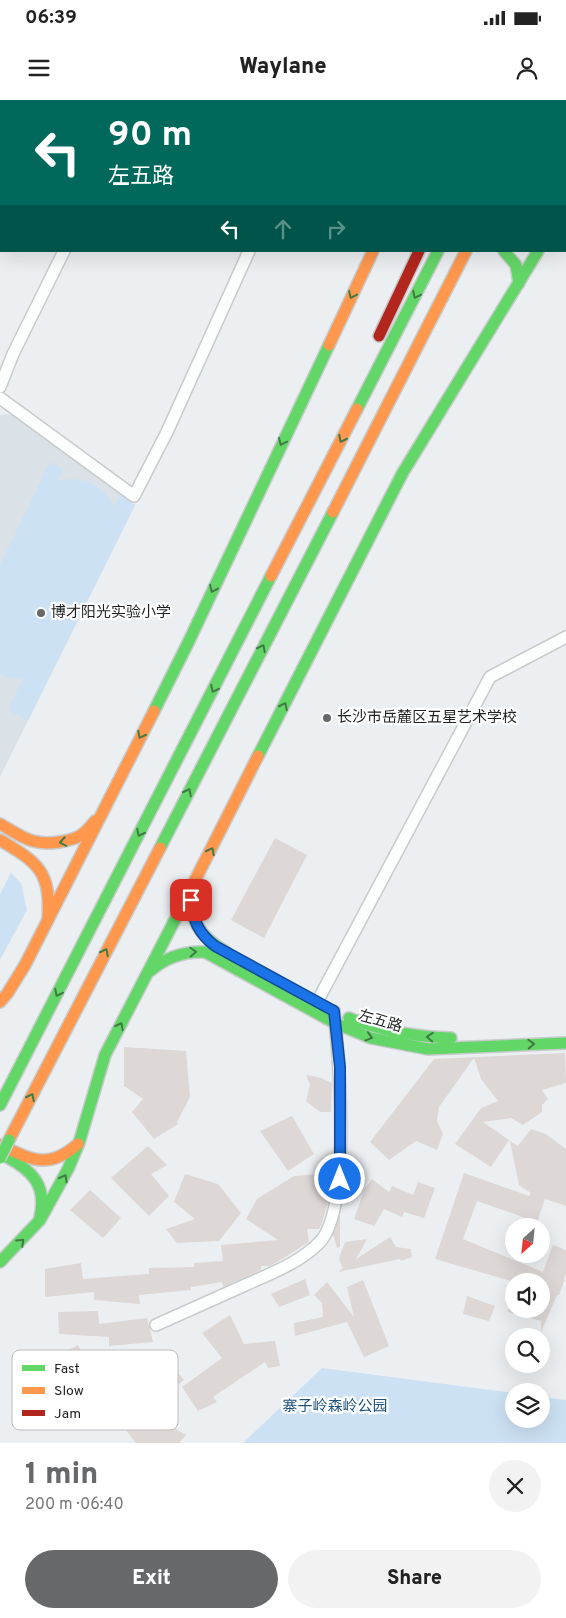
<!DOCTYPE html>
<html lang="en">
<head>
<meta charset="utf-8">
<style>
  :root { --surface:#fff; --page:#f2f2f2; --text:#222; --muted:#767676; --accent:#66686a }
  body { margin:0; font-family:Overpass,"Noto Sans SC",sans-serif; background:var(--page); color:var(--text); height:100vh; display:flex; flex-direction:column; font-size:19px; white-space:nowrap }
  * { box-sizing:border-box; margin:0 }
  p { font-size:16px; color:var(--muted) }
  .icon { flex:none; width:28px; height:28px; fill:none; stroke:currentColor; stroke-width:2; stroke-linecap:round; stroke-linejoin:round }
  .map { position:relative; height:1343px; overflow:hidden }
  .sheet { display:flex; flex-direction:column; background:var(--surface); flex:1 }
  .sheet>* { flex:none }
  .hud { position:absolute; left:0px; top:0px; width:566px; height:152px; box-shadow:0 5px 20px #0002; background:#00695c; color:#fff; overflow:hidden }
  .needle { width:32px; rotate:207deg }
  .fabs { position:absolute; left:505px; top:1118px; display:grid; gap:10px }
  .fabs a { display:grid; place-items:center; width:45px; height:45px; border-radius:50%; background:var(--surface); box-shadow:0 5px 20px #0002; font-size:25px }
  .pin { position:absolute; display:grid; place-items:center; width:42px; height:42px; color:#fff; margin:-21px; border-radius:10px; box-shadow:0 2px 8px #0006 }
  .me { position:absolute; width:55px; margin:-28px; rotate:0deg; stroke-linejoin:round; filter:drop-shadow(0 0 4px #0008) }
  .turn { display:flex; align-items:center; gap:18px; height:105px; padding:0 25px; font-size:22px }
  .turn .icon { width:65px; height:65px; stroke-width:2.5 }
  .turn b { display:block; font-size:35px; line-height:42px }
  .lanes { display:flex; align-items:center; height:48px; padding:0 25px; background:#0003; justify-content:center; gap:25px; direction:ltr }
  .lanes .off { opacity:.35 }
  .round { display:grid; place-items:center; flex:none; width:52px; height:52px; border-radius:26px; background:var(--page) }
  .headline { display:flex; align-items:center; justify-content:space-between; height:85px; padding:0 25px }
  h1 { font-size:30px; font-weight:800; line-height:38px; color:var(--accent) }
  .cta { display:flex; gap:10px; margin-top:auto; padding:10px 25px }
  .cta a { flex:1; height:58px; border-radius:30px; background:var(--accent); color:#fff; font-size:20px; font-weight:800; line-height:58px; text-align:center }
  .cta a+a { background:var(--page); color:var(--text) }
  .status { display:flex; justify-content:space-between; align-items:center; height:35px; padding:0 25px; background:var(--surface); direction:ltr }
  .status svg { height:14px; fill:currentColor }
  header { display:flex; justify-content:space-between; align-items:center; height:65px; padding:0 25px; background:var(--surface); font-size:22px; font-weight:800 }
  .map>svg:first-child { display:block }
  .built { fill:#dae1e7 }
  .green { fill:#cce1f4 }
  .building { fill:#ddd7d6 }
  .lines { fill:none; stroke-linecap:round; stroke-linejoin:round }
  .street-casing { stroke:#c8cbcc; stroke-width:14 }
  .fast-casing { stroke:#c8cbcc; stroke-width:14 }
  .slow-casing { stroke:#c8cbcc; stroke-width:14 }
  .jam-casing { stroke:#c8cbcc; stroke-width:14 }
  .street { stroke:#fcfdfd; stroke-width:11 }
  .fast { stroke:#63d668; stroke-width:11 }
  .slow { stroke:#ff974d; stroke-width:11 }
  .jam { stroke:#b3261e; stroke-width:11 }
  .fast-bridge-casing { stroke:#c8cbcc; stroke-width:14; stroke-linecap:butt }
  .fast-bridge { stroke:#63d668; stroke-width:11 }
  .oneway { stroke:#407b44 }
  .route-casing { stroke:#114b97; stroke-width:12 }
  .route { stroke:#1a73e8; stroke-width:9 }
  .poi-dot { fill:#66686a; stroke:#fff; stroke-width:2 }
  .labels { text-anchor:middle; dominant-baseline:central; stroke-width:4.5; stroke-linejoin:round; paint-order:stroke }
  .poi-label { font-size:15px; fill:#1e2021; stroke:#fff; text-anchor:start }
  .street-label { font-size:15px; fill:#1e2021; stroke:#fff }
  .park-label { font-size:15px; fill:#1e517c; stroke:#fff }
  .key { fill:#fff; stroke:#bcbcbc; stroke-width:1 }
  .key-label { font-size:14px; fill:#1e2021 }
</style>
</head>
<body>
<div class="status"><b>06:39</b><svg viewBox="0 0 49 12"><path d="M0 12V9h3v3zM5 12V6h3v6zM10 12V3h3v9zM15 12V0h3v12zM26 1h20v11H26zM47 4h2v5h-2z"/></svg></div>
<header><svg class="icon" aria-label="menu" viewBox="0 0 24 24"><path d="M4 6h16M4 12h16M4 18h16"/></svg>Waylane<svg class="icon" aria-label="person" viewBox="0 0 24 24"><circle cx="12" cy="8" r="4"/><path d="M4 21q1-7 8-7t8 7"/></svg></header>
<div class="map">
<svg width="566" height="1343" viewBox="0 0 566 1343">
  <rect width="100%" height="100%" fill="#eceff1"/>
  <!-- built -->
  <polygon class="built" points="7,314 19,317 32,326 135,405 0,677 0,315"/>
  <!-- green -->
  <g class="green">
    <path d="M50 362 63 369 57 381C82 375 104 385 114 407L121 394 135 405 28 621 8 610 23 578H7L0 575V465Z"/>
    <polygon points="11,773 21,783 27,810 0,860 0,794"/>
    <polygon points="322,1268 514,1293 514,1319 541,1319 541,1297 566,1300 566,1343 243,1343"/>
  </g>
  <!-- building -->
  <g class="building">
    <polygon points="275,738 307,755 264,838 231,820"/>
    <polygon points="124,947 186,951 190,997 177,1022 178,1024 154,1039 132,1012 143,999 124,986"/>
    <polygon points="565,953 566,983 542,990 548,999 542,1005 542,1012 523,1025 511,1018 483,1022 509,1040 491,1067 455,1044 481,1008 498,1001 481,979 474,958 439,1007 437,1021 443,1034 437,1050 416,1041 389,1060 370,1042 434,959"/>
    <polygon points="306,975 318,977 332,983 331,1012 320,1012 306,1001 310,984"/>
    <polygon points="292,1016 314,1054 288,1071 260,1031"/>
    <polygon points="531,1029 546,1034 566,1049 566,1106 545,1099 537,1122 477,1101 463,1139 543,1172 553,1145 566,1150 566,1173 564,1180 566,1181 564,1181 559,1195 557,1195 541,1232 541,1221 508,1212 508,1209 541,1209 541,1181 511,1181 435,1159 464,1073 529,1096 531,1093 519,1085 510,1041 518,1046"/>
    <polygon points="148,1046 167,1065 151,1074 169,1096 149,1116 111,1078"/>
    <polygon points="331,1073 329,1098 322,1123 319,1129 307,1129 309,1142 279,1161 270,1166 261,1166 261,1170 223,1187 222,1182 191,1187 191,1190 139,1195 140,1204 94,1200 94,1192 45,1197 45,1169 81,1163 83,1179 149,1174 149,1168 194,1167 194,1163 223,1161 221,1145 278,1140 246,1119 257,1099 294,1076"/>
    <polygon points="185,1074 218,1084 241,1113 219,1141 177,1143 166,1129 195,1119 174,1102"/>
    <polygon points="372,1079 389,1092 392,1086 413,1095 418,1082 435,1088 424,1118 404,1112 402,1117 384,1109 374,1126 354,1119 364,1090"/>
    <polygon points="90,1090 121,1118 103,1138 70,1110"/>
    <polygon points="340,1113 340,1147 337,1148 333,1134"/>
    <polygon points="390,1137 396,1147 411,1149 412,1157 401,1161 400,1159 338,1172 344,1167 342,1167 339,1158 345,1142 367,1139 356,1159"/>
    <polygon points="305,1179 310,1195 279,1207 271,1194"/>
    <polygon points="363,1180 389,1246 364,1257 347,1222 295,1236 294,1223 323,1217 322,1203 314,1195 327,1182 354,1217 347,1187"/>
    <polygon points="467,1196 495,1206 489,1221 463,1214"/>
    <polygon points="98,1211 99,1224 147,1218 153,1242 109,1246 109,1237 59,1234 58,1212"/>
    <polygon points="230,1215 244,1244 275,1241 280,1266 268,1268 265,1262 213,1297 217,1302 198,1311 182,1287 222,1258 202,1233"/>
    <polygon points="78,1245 93,1274 104,1268 127,1297 138,1290 155,1304 153,1306 163,1321 186,1335 179,1343 136,1343 111,1311 107,1315 72,1282 63,1287 57,1273 63,1269 55,1257"/>
    <polygon points="176,1270 184,1280 164,1297 155,1283"/>
  </g>
  <g class="lines">
    <!-- street casing -->
    <g class="street-casing">
      <g id="street">
        <polyline points="133,1 134,0"/>
        <polyline points="313,1 314,0"/>
        <polyline points="0,287 13,254 64,151"/>
        <polyline points="0,298 134,396 167,332 249,151"/>
        <polyline points="317,902 490,577 566,537"/>
        <path d="M156 1225C185 1212 214 1199 243 1186 269 1174 298 1164 319 1143 352 1110 339 958 334 911"/>
      </g>
    </g>
    <!-- fast casing -->
    <g class="fast-casing">
      <g id="fast">
        <polyline points="426,0 426,1"/>
        <polyline points="469,1 470,0"/>
        <polyline points="565,40 566,39"/>
        <polyline points="565,118 566,116"/>
        <polyline points="504,151 516,165 519,183"/>
        <polyline points="357,309 438,151"/>
        <polyline points="154,611 188,543 329,245"/>
        <polyline points="258,656 402,374 538,151"/>
        <polyline points="160,748 333,412"/>
        <path d="M192 787C189 820 198 835 226 852"/>
        <path d="M150 871C166 857 183 851 205 852L335 923 371 938 428 949 566 943"/>
        <path d="M349 918C382 931 415 937 451 938"/>
        <polyline points="0,1005 271,476"/>
        <path d="M7 1057C33 1071 47 1086 40 1117"/>
        <polyline points="0,1162 40,1120 68,1069 79,1043 105,955 181,808"/>
      </g>
    </g>
    <!-- slow casing -->
    <g class="slow-casing">
      <g id="slow">
        <polyline points="516,0 516,1"/>
        <polyline points="544,0 544,1"/>
        <polyline points="329,245 373,151"/>
        <polyline points="333,412 466,151"/>
        <polyline points="271,476 357,309"/>
        <path d="M0 724C23 737 32 746 59 742 78 739 83 736 95 721"/>
        <path d="M0 740C39 763 51 772 48 820"/>
        <polyline points="181,808 258,656"/>
        <polyline points="0,902 7,894 25,865 154,611"/>
        <polyline points="9,1040 160,748"/>
        <path d="M0 1045C32 1060 48 1070 78 1044"/>
      </g>
    </g>
    <!-- jam casing -->
    <g class="jam-casing">
      <polyline id="jam" points="379,236 419,151"/>
    </g>
    <!-- street -->
    <use href="#street" class="street"/>
    <!-- fast -->
    <use href="#fast" class="fast"/>
    <!-- slow -->
    <use href="#slow" class="slow"/>
    <!-- jam -->
    <use href="#jam" class="jam"/>
    <!-- fast-bridge casing -->
    <g class="fast-bridge-casing">
      <polyline id="fast-bridge" points="0,1058 9,1040"/>
    </g>
    <!-- fast-bridge -->
    <use href="#fast-bridge" class="fast-bridge"/>
  </g>
  <!-- one-way arrows -->
  <defs><path id="oneway-chevron" d="M-2-3.5L2.5 0L-2 3.5" fill="none" stroke-width="1.6" stroke-linecap="round" stroke-linejoin="round" transform="scale(1.25)"/></defs>
  <g class="oneway">
    <use href="#oneway-chevron" transform="translate(352 195) rotate(115)"/>
    <use href="#oneway-chevron" transform="translate(416 195) rotate(117)"/>
    <use href="#oneway-chevron" transform="translate(342 339) rotate(117)"/>
    <use href="#oneway-chevron" transform="translate(282 342) rotate(115)"/>
    <use href="#oneway-chevron" transform="translate(213 489) rotate(115)"/>
    <use href="#oneway-chevron" transform="translate(262 548) rotate(-63)"/>
    <use href="#oneway-chevron" transform="translate(214 589) rotate(117)"/>
    <use href="#oneway-chevron" transform="translate(284 606) rotate(-63)"/>
    <use href="#oneway-chevron" transform="translate(141 635) rotate(117)"/>
    <use href="#oneway-chevron" transform="translate(188 692) rotate(-63)"/>
    <use href="#oneway-chevron" transform="translate(140 733) rotate(117)"/>
    <use href="#oneway-chevron" transform="translate(63 742) rotate(170)"/>
    <use href="#oneway-chevron" transform="translate(211 751) rotate(-63)"/>
    <use href="#oneway-chevron" transform="translate(105 852) rotate(-63)"/>
    <use href="#oneway-chevron" transform="translate(193 852) rotate(-3)"/>
    <use href="#oneway-chevron" transform="translate(58 893) rotate(117)"/>
    <use href="#oneway-chevron" transform="translate(120 926) rotate(-62)"/>
    <use href="#oneway-chevron" transform="translate(369 937) rotate(17)"/>
    <use href="#oneway-chevron" transform="translate(430 937) rotate(-176)"/>
    <use href="#oneway-chevron" transform="translate(531 944) rotate(-2)"/>
    <use href="#oneway-chevron" transform="translate(31 997) rotate(-63)"/>
    <use href="#oneway-chevron" transform="translate(64 1078) rotate(-62)"/>
    <use href="#oneway-chevron" transform="translate(21 1142) rotate(-44)"/>
  </g>
  <g class="lines">
    <!-- route casing -->
    <g class="route-casing">
      <path id="route" d="M191 800C193 820 198 833 215 846L334 911 340 967V1079"/>
    </g>
    <!-- route -->
    <use href="#route" class="route"/>
  </g>
  <!-- markers -->
  <g class="poi-dot">
    <circle cx="41" cy="513" r="5"/>
    <circle cx="327" cy="618" r="5"/>
  </g>
  <g class="labels">
    <!-- poi labels -->
    <g class="poi-label">
      <text x="51" y="513">博才阳光实验小学</text>
      <text x="337" y="618">长沙市岳麓区五星艺术学校</text>
    </g>
    <!-- street labels -->
    <g class="street-label">
      <text transform="translate(380 922) rotate(16)">左五路</text>
    </g>
    <!-- park labels -->
    <g class="park-label">
      <text x="335" y="1307">寨子岭森岭公园</text>
    </g>
  </g>
  <!-- legend -->
  <rect x="12" y="1250" width="166" height="80" rx="8" class="key"/>
  <rect x="22" y="1265" width="23" height="6" fill="#63d668"/>
  <rect x="22" y="1287" width="23" height="7" fill="#ff974d"/>
  <rect x="22" y="1310" width="23" height="6" fill="#b3261e"/>
  <g class="key-label">
    <text x="54" y="1273">Fast</text>
    <text x="54" y="1295">Slow</text>
    <text x="54" y="1318">Jam</text>
  </g>
</svg>
<div class="fabs">
<a><svg class="needle" viewBox="-14 -14 28 28"><path d="M0-13l5 13h-10z" fill="#e53935"/><path d="M0 13l5-13h-10z" fill="#767676"/></svg></a>
<a><svg class="icon" aria-label="sound" viewBox="0 0 24 24"><path d="M4 9h4l5-4v14l-5-4H4zM17 9q2 3 0 6"/></svg></a>
<a><svg class="icon" aria-label="search" viewBox="0 0 24 24"><circle cx="10" cy="10" r="6"/><path d="M15 15l6 6"/></svg></a>
<a><svg class="icon" aria-label="layers" viewBox="0 0 24 24"><path d="M12 4l9 5-9 5-9-5zM3 14l9 5 9-5"/></svg></a>
</div>
<div class="pin" style="left:191px;top:800px;background:#d93025"><svg class="icon" aria-label="arrive" viewBox="0 0 24 24"><path d="M6 21V4h12l-3 4 3 4H6"/></svg></div>
<svg class="me" style="left:340px;top:1079px" viewBox="-20 -20 40 40"><circle r="17" fill="#1a73e8" stroke="#fff" stroke-width="3"/><path d="M0-11L8 9 0 5-8 9z" fill="#fff"/></svg>
<div class="hud">
<div class="turn"><svg class="icon" aria-label="left" viewBox="0 0 24 24"><path d="M17 20v-9H6M10 6l-5 5 5 5"/></svg><div><b>90 m</b>左五路</div></div>
<div class="lanes"><svg class="icon" aria-label="left" viewBox="0 0 24 24"><path d="M17 20v-9H6M10 6l-5 5 5 5"/></svg><svg class="icon off" aria-label="ahead" viewBox="0 0 24 24"><path d="M12 20V5M6 11l6-6 6 6"/></svg><svg class="icon off" aria-label="right" viewBox="0 0 24 24"><path d="M7 20v-9h11M14 6l5 5-5 5"/></svg></div>
</div>
</div>
<section class="sheet">
<div class="headline"><div><h1>1 min</h1><p>200 m · 06:40</p></div><a class="round"><svg class="icon" aria-label="close" viewBox="0 0 24 24"><path d="M6 6l12 12M18 6L6 18"/></svg></a></div>
<div class="cta"><a>Exit</a><a>Share</a></div>
</section>
</body>
</html>
